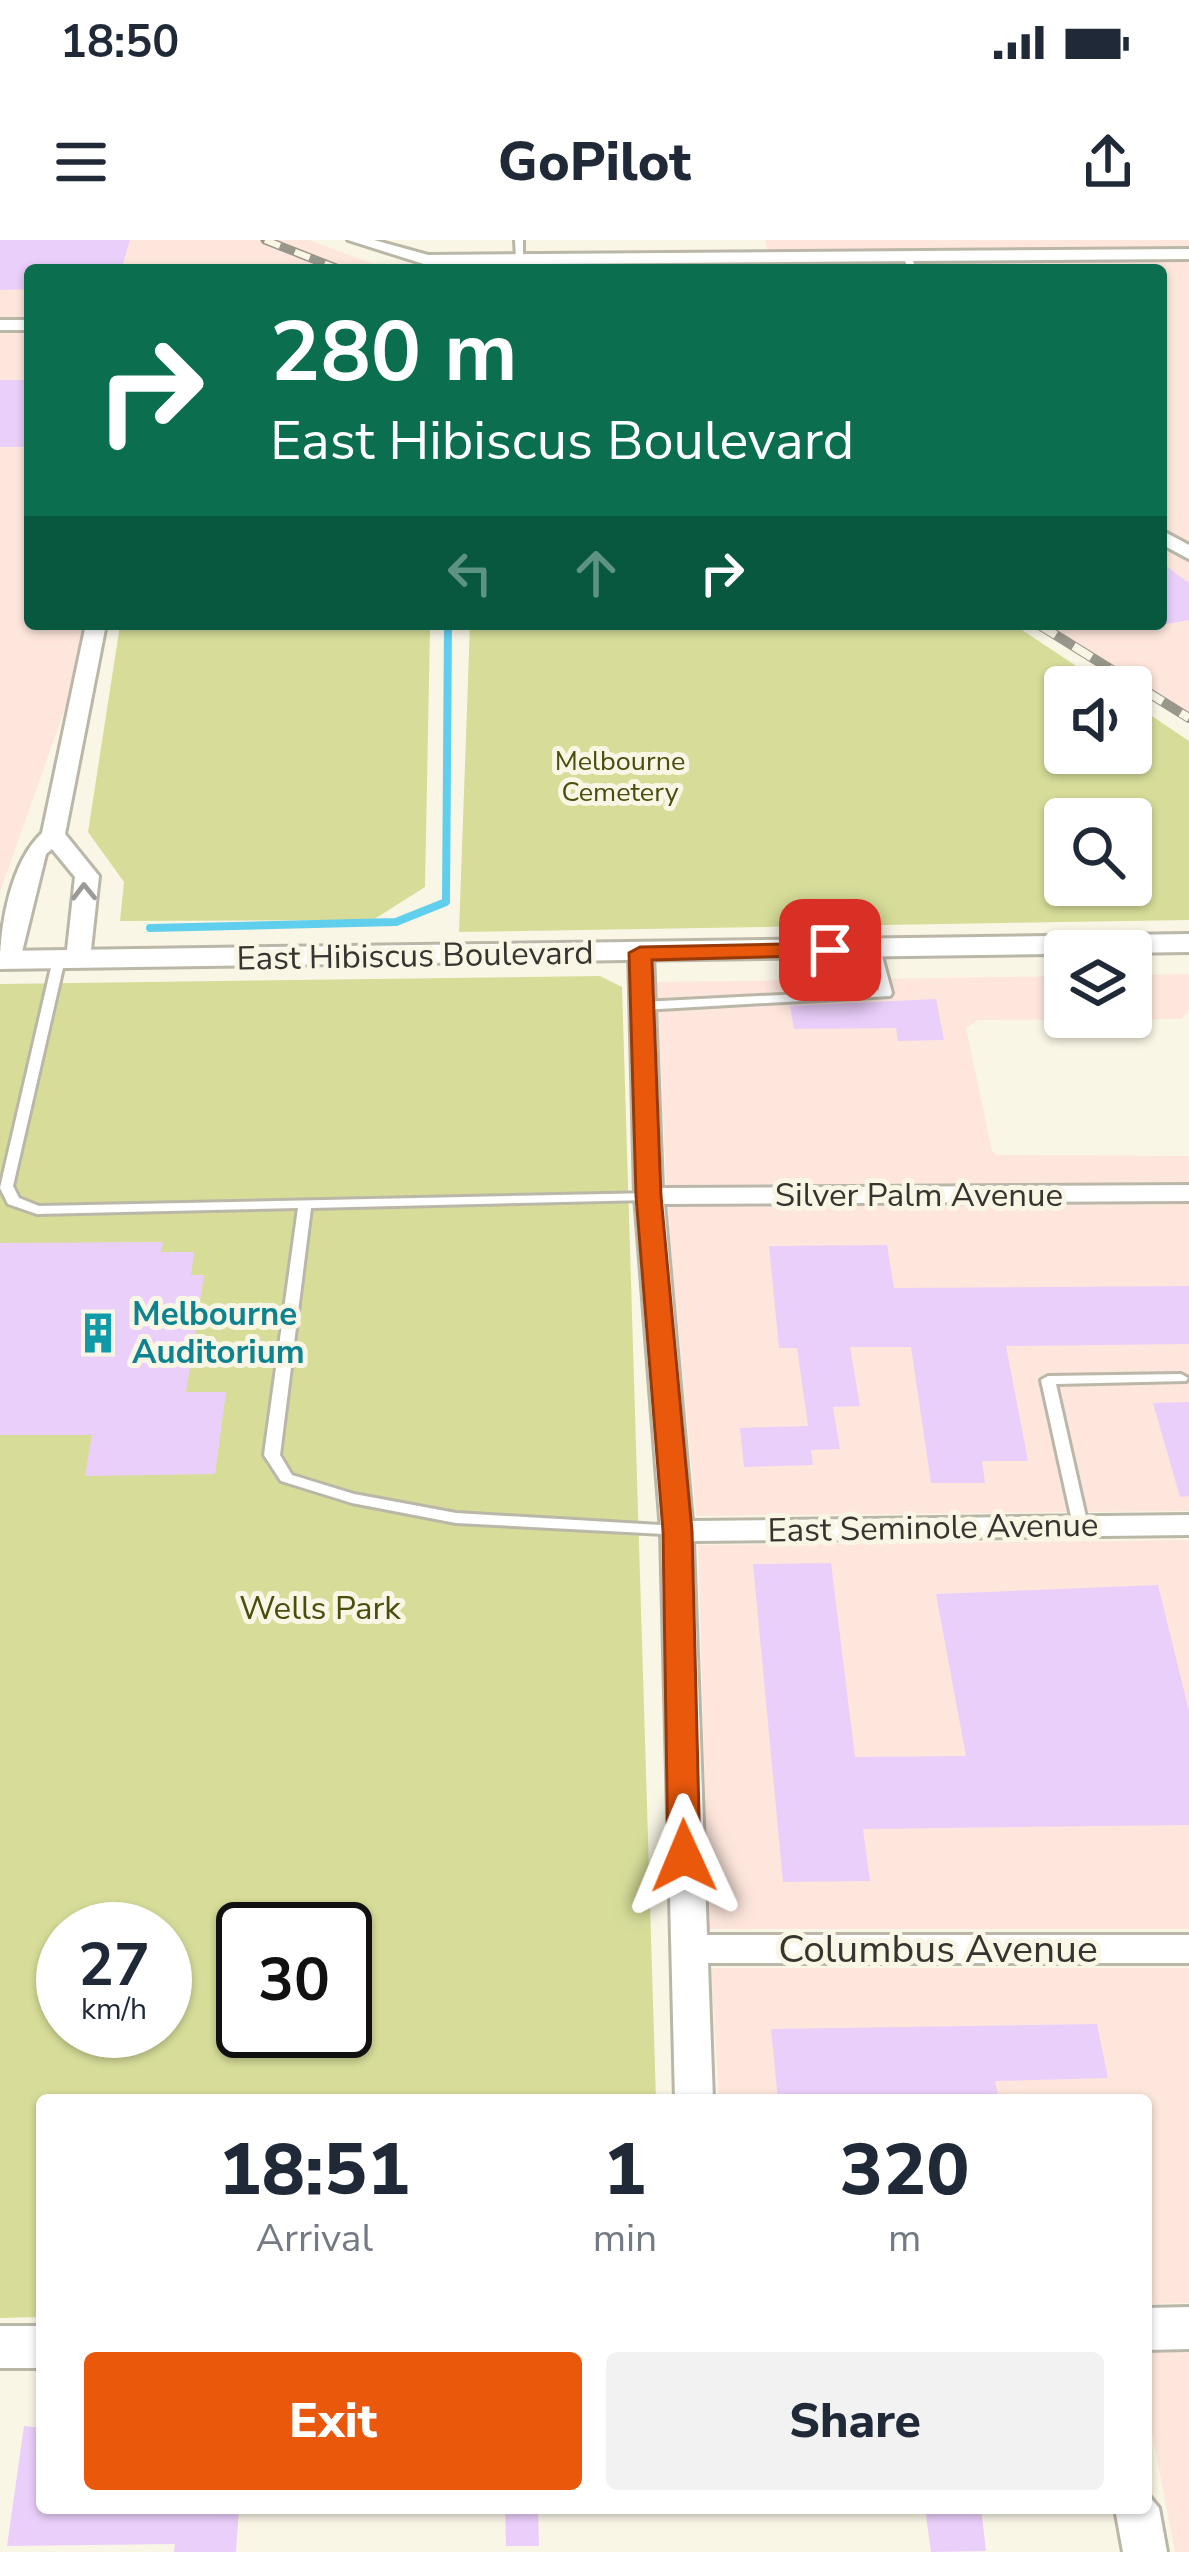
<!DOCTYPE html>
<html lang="en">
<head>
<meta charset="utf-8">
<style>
  :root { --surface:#fff; --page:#f2f2f3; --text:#1f2937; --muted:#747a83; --accent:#ea580c }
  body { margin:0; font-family:"Nunito Sans",sans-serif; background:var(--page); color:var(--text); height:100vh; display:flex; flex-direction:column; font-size:45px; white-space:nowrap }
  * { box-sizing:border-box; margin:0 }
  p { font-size:39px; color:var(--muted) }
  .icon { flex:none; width:66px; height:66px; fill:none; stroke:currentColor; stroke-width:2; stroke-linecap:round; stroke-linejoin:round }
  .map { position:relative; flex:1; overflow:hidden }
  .drawer { position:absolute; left:36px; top:1854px; width:1116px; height:420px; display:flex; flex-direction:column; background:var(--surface); border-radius:12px; box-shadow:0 3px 9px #0004 }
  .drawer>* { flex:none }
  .guide { position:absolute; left:24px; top:24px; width:1143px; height:366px; border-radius:12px; box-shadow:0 3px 9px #0004; background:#0b6e4f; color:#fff; overflow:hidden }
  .fabs { position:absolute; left:1044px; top:426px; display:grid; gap:24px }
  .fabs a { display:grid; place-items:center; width:108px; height:108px; border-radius:12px; background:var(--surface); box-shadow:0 3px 9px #0004; font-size:60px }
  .speed { position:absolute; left:36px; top:1662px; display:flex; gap:24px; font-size:60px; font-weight:700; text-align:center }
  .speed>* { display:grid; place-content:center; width:156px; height:156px; border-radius:50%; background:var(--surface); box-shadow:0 3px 9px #0004; line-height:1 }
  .speed small { font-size:30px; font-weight:400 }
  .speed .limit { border:6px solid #111; border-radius:18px; background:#fff; color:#111 }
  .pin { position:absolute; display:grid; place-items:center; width:102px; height:102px; color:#fff; margin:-51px; border-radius:24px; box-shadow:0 6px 18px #0006 }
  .me { position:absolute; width:132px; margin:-66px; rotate:359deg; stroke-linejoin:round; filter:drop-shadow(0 0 9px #0008) }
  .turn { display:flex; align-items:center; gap:42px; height:252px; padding:0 48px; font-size:54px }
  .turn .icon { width:156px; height:156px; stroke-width:2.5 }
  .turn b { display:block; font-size:84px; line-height:102px }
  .lanes { display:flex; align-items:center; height:114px; padding:0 48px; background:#0003; justify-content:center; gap:60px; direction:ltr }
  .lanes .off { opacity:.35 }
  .eta { display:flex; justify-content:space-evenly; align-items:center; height:204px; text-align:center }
  .eta b { font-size:72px; font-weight:800; line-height:84px }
  .button { display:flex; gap:24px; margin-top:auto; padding:24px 48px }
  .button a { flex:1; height:138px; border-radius:12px; background:var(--accent); color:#fff; font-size:48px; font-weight:800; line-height:138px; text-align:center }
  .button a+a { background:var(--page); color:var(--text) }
  .status { display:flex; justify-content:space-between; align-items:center; height:84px; padding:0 60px; background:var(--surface); direction:ltr }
  .status svg { height:33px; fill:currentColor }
  header { display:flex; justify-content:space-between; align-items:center; height:156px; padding:0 48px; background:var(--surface); font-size:54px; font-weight:800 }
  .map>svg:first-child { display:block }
  .commercial { fill:#fee6dc }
  .green { fill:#d7dd99; fill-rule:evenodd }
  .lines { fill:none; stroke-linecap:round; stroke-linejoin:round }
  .stream { stroke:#60ceed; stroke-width:8 }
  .building { fill:#ebcffb }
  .service-casing { stroke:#bbb7a8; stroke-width:6 }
  .minor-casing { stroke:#bbb7a8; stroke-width:6 }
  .tertiary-casing { stroke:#bbb7a8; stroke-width:6 }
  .service { fill:#fff; fill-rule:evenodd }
  .minor { fill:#fff; fill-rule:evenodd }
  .tertiary { fill:#fff; fill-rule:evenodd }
  .rail-far1-casing { stroke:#99968b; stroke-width:9 }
  .rail-casing { stroke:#99968b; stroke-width:10 }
  .rail-far1 { stroke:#faf6e6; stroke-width:6; stroke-dasharray:16; stroke-linecap:butt }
  .rail { stroke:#faf6e6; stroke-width:8; stroke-dasharray:21; stroke-linecap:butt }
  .oneway { stroke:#9a9a96 }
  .route { fill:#ea580c; stroke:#983908; stroke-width:3 }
  .labels { text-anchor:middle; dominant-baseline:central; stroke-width:10; stroke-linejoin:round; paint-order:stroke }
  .far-park-label { font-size:27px; fill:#4b4d0b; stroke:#faf6e6 }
  .street-label { font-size:33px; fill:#36342e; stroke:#faf6e6 }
  .culture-label { font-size:33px; font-weight:bold; fill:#0d838f; stroke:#faf6e6; text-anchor:start }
  .park-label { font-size:33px; fill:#4b4d0b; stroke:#faf6e6 }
  .near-street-label { font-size:39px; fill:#36342e; stroke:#faf6e6 }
</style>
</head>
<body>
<div class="status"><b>18:50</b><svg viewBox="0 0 49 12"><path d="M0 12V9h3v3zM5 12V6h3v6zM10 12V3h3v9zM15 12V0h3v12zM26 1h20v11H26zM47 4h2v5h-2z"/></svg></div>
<header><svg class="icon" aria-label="menu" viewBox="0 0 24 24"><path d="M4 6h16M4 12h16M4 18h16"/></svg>GoPilot<svg class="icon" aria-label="share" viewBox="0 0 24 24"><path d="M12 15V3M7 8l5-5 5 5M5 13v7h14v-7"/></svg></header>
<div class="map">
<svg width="1189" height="2312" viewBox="0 0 1189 2312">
  <rect width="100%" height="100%" fill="#faf6e6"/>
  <!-- commercial -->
  <g class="commercial">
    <polygon points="0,0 309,0 384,28 725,30 30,30 30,384 95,384 0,652"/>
    <polygon points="765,0 1189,0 1189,478 1043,384 1161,384 1161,30 744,30 769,18"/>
    <polygon points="1189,734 1189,771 1181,779 978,780 966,788 992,911 997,915 1189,916 1189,942 666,945 657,742 1065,736 1065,777 1131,777 1131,735"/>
    <polygon points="1189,964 1189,1271 696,1276 667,967"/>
    <polygon points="1189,1300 1189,1689 709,1689 698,1305"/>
    <polygon points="711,1728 1189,1728 1189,2063 1146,2064 1146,1860 719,1860"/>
    <polygon points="1189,2112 1189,2312 1175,2312 1146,2162 1146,2113"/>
  </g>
  <!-- green -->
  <g class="green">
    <path d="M470 384H1013L1108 447H1065V513H1131V462L1189 501V680L459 692ZM1065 579H1131V645H1065Z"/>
    <polygon points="120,385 430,388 425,647 373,680 120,681 124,642 88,592"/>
    <path d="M600 736 622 747 656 1860H42V2077L0 2078V744ZM63 1689H165V1791H63ZM243 1689H345V1791H243Z"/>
  </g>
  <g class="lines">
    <!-- stream -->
    <polyline class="stream" points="150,688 396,682 446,662 448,384"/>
  </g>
  <!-- building -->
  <g class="building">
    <polygon points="0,0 130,0 121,30 30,30 30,49 0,50"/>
    <rect x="0" y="140" width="30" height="67"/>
    <polygon points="1161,322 1189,343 1189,380 1161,385"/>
    <polygon points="936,759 944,800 898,801 896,788 794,789 790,766"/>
    <polygon points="163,1002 161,1012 194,1012 191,1035 204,1035 186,1152 226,1152 215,1234 85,1236 92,1195 0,1195 0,1003"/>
    <polygon points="887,1005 894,1048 1189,1046 1189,1104 1006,1106 1028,1221 982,1221 985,1243 931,1243 911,1107 850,1107 860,1166 833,1167 840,1209 811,1210 813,1225 744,1227 740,1188 808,1186 797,1108 779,1108 769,1006"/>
    <polygon points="1189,1162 1189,1256 1180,1257 1153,1163"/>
    <polygon points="831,1323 855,1517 966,1516 936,1354 1158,1345 1189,1471 1189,1585 863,1589 870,1641 783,1642 753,1324"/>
    <polygon points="1097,1784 1108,1838 995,1841 999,1860 778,1860 771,1789"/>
    <polygon points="24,2186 42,2188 42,2268 239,2268 236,2312 174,2312 175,2304 7,2306"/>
    <polygon points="505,2268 538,2268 539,2306 506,2306"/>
    <polygon points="925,2268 981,2268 986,2311 931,2312"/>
  </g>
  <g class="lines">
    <!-- service casing -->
    <g class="service-casing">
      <g id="service">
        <polygon points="515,0 523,0 523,20 516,18"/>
        <polygon points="907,15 911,17 917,30 909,30 903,17"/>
        <polygon points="874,705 880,709 892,753 890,756 642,770 636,766 642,762 879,750 868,709"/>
        <polygon points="59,715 65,719 13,946 19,958 39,966 654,953 656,956 649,960 311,968 280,1215 292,1235 354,1254 456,1273 677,1286 685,1291 683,1295 456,1283 352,1263 281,1241 264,1215 298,968 37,974 8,964 0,948 53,719"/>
        <polygon points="1181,1134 1188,1138 1186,1141 1056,1144 1088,1286 1086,1290 1074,1290 1041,1140 1048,1136"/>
      </g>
    </g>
    <!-- minor casing -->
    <g class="minor-casing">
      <g id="minor">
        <polygon points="348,0 374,0 428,15 1189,9 1189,19 427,25"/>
        <rect x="0" y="80" width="30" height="10"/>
        <polygon points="1161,290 1189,305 1189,319 1161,304"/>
        <path d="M86 384H106L65 594 99 636 90 719 78 726 66 719 75 637 52 609 46 614 20 720 8 727 0 725C0 684 11 622 42 593Z"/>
        <polygon points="641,706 653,713 662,948 1189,945 1189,961 664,964 692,1281 1189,1275 1189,1295 693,1301 707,1695 1189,1695 1189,1723 708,1723 713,1860 675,1860 661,1291 635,956 629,713"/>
        <polygon points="1146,2252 1159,2268 1167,2312 1123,2312 1115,2268 1146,2268"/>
      </g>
    </g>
    <!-- tertiary casing -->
    <g class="tertiary-casing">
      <g id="tertiary">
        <polygon points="1189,694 1189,712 0,729 0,711"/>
        <polygon points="1189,2067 1189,2109 1146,2110 1146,2068"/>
        <rect x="0" y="2086" width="42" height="42"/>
      </g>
    </g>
    <!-- service -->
    <use href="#service" class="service"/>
    <!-- minor -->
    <use href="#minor" class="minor"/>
    <!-- tertiary -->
    <use href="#tertiary" class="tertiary"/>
    <!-- rail-far1 casing -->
    <g class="rail-far1-casing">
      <polyline id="rail-far1" points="265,0 341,30"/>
    </g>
    <!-- rail casing -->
    <g class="rail-casing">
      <polyline id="rail" points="1038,384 1189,478"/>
    </g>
    <!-- rail-far1 -->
    <use href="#rail-far1" class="rail-far1"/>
    <!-- rail -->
    <use href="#rail" class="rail"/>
  </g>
  <!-- one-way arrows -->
  <defs><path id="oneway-chevron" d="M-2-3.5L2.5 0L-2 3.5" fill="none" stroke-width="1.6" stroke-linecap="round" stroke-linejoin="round" transform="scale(3)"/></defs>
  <use class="oneway" href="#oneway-chevron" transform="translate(84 652) rotate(-91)"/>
  <!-- route -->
  <polygon class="route" points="830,703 838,705 838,715 652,720 661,956 692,1291 700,1616 695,1624 673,1624 668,1616 663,1291 636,956 629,713 640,707"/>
  <!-- icons -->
  <defs>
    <g id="building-bare" transform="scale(3.24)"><path d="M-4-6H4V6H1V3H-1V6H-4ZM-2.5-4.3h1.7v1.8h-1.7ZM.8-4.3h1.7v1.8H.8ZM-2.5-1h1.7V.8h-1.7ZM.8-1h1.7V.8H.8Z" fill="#0f9aa8" stroke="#faf6e6" stroke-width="2.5" paint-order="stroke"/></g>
  </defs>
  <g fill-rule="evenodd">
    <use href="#building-bare" x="98" y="1093"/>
  </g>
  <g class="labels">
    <!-- far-park labels -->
    <g class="far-park-label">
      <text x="620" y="521">Melbourne<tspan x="620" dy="31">Cemetery</tspan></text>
    </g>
    <!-- street labels -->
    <g class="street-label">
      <text transform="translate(415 716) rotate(-1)">East Hibiscus Boulevard</text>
      <text x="919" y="955">Silver Palm Avenue</text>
      <text transform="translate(933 1288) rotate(-1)">East Seminole Avenue</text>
    </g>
    <!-- culture labels -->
    <g class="culture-label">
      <text x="132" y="1074">Melbourne<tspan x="132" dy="38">Auditorium</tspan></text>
    </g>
    <!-- park labels -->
    <g class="park-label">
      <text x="320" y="1368">Wells Park</text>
    </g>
    <!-- near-street labels -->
    <g class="near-street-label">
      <text x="938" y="1709">Columbus Avenue</text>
    </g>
  </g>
</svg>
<div class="fabs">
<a><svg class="icon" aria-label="sound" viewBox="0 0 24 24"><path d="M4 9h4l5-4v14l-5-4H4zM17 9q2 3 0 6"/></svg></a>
<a><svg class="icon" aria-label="search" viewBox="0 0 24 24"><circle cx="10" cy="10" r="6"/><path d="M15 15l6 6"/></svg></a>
<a><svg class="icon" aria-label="layers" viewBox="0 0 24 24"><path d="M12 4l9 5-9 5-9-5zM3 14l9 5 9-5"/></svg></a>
</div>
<div class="speed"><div>27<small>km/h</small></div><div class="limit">30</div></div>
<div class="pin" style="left:830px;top:710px;background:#d93025"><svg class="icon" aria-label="arrive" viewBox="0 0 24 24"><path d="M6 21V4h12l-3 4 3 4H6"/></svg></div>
<svg class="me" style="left:684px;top:1616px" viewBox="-20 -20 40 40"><path d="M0-17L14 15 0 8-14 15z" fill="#ea580c" stroke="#fff" stroke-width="4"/></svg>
<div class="guide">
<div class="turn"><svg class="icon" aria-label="right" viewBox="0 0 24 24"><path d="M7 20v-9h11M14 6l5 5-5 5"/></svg><div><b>280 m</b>East Hibiscus Boulevard</div></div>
<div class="lanes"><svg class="icon off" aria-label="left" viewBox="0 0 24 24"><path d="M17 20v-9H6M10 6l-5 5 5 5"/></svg><svg class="icon off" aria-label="ahead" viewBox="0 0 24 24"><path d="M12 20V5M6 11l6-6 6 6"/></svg><svg class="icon" aria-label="right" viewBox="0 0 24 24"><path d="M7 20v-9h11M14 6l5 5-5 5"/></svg></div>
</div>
<section class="drawer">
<div class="eta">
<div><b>18:51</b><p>Arrival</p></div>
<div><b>1</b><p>min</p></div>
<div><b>320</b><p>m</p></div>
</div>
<div class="button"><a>Exit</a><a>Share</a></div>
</section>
</div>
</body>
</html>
